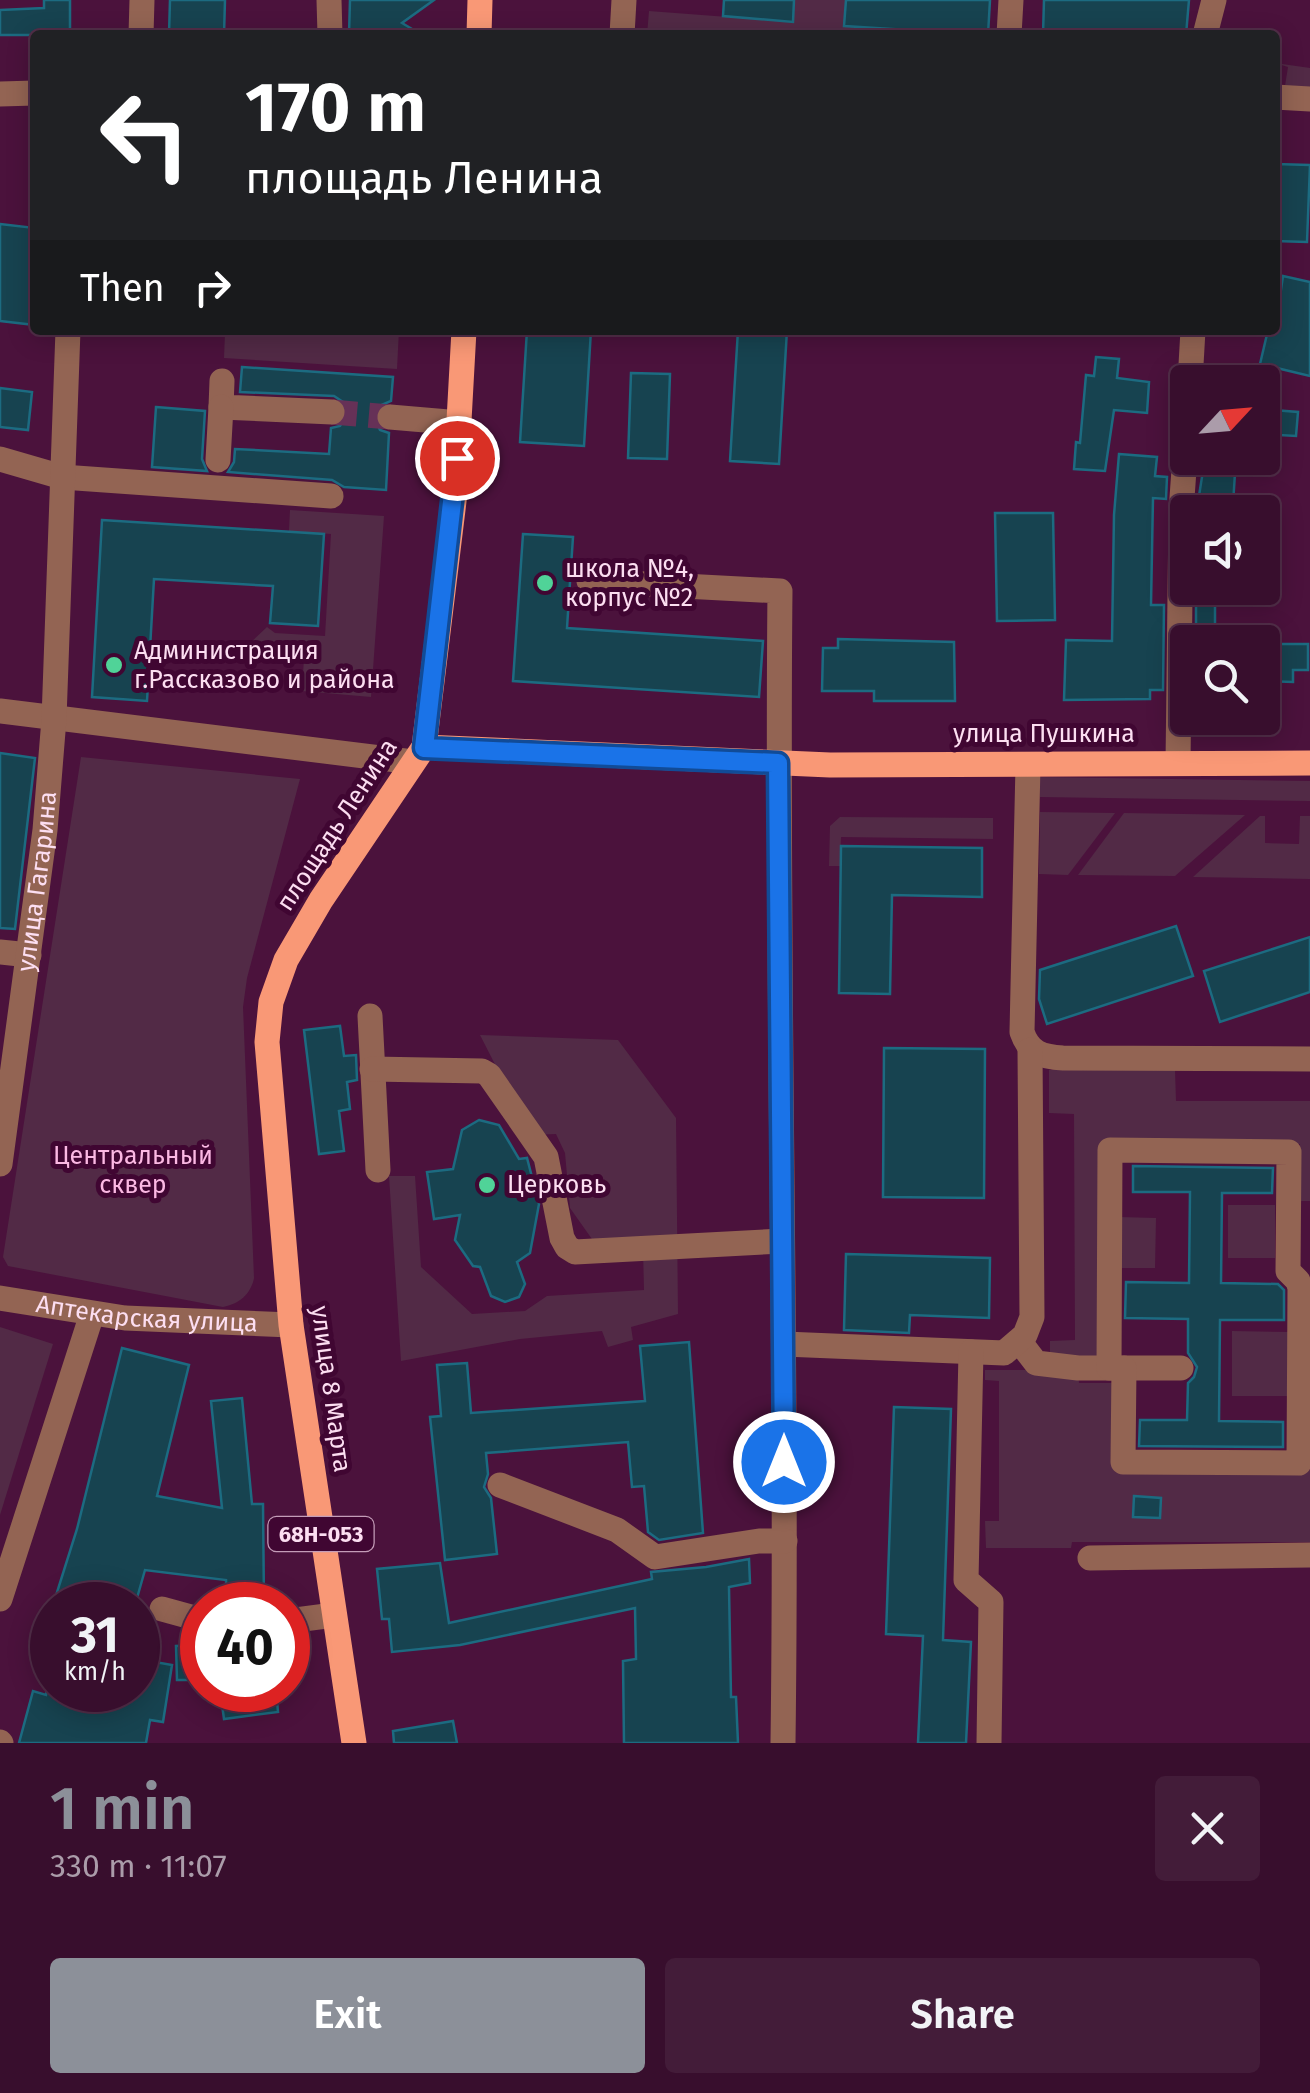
<!DOCTYPE html>
<html lang="en">
<head>
<meta charset="utf-8">
<style>
  :root { --surface:#380e2d; --page:#431c39; --text:#f1f3f6; --muted:#ab9caa; --line:#522e49; --accent:#8c9099 }
  body { margin:0; font-family:"Fira Sans",sans-serif; background:var(--page); color:var(--text); height:100vh; display:flex; flex-direction:column; font-size:38px; white-space:nowrap }
  * { box-sizing:border-box; margin:0 }
  p { font-size:32px; color:var(--muted) }
  .icon { flex:none; width:55px; height:55px; fill:none; stroke:currentColor; stroke-width:2; stroke-linecap:round; stroke-linejoin:round }
  .map { position:relative; height:1743px; overflow:hidden }
  .drawer { display:flex; flex-direction:column; background:var(--surface); flex:1 }
  .drawer>* { flex:none }
  .top-card { position:absolute; left:30px; top:30px; width:1250px; height:305px; border-radius:10px; box-shadow:0 5px 25px #0003,0 0 0 2px var(--line); background:#202124; color:#fff; overflow:hidden }
  .needle { width:65px; rotate:64deg }
  .buttons { position:absolute; left:1170px; top:365px; display:grid; gap:20px }
  .buttons a { display:grid; place-items:center; width:110px; height:110px; border-radius:10px; background:var(--surface); box-shadow:0 5px 25px #0003,0 0 0 2px var(--line); font-size:50px }
  .speed { position:absolute; left:30px; top:1582px; display:flex; gap:20px; font-size:50px; font-weight:700; text-align:center }
  .speed>* { display:grid; place-content:center; width:130px; height:130px; border-radius:50%; background:var(--surface); box-shadow:0 5px 25px #0003,0 0 0 2px var(--line); line-height:1 }
  .speed small { font-size:25px; font-weight:400 }
  .speed .limit { border:15px solid #d22; background:#fff; color:#111 }
  .pin { position:absolute; display:grid; place-items:center; width:85px; height:85px; color:#fff; margin:-42px; border:5px solid #fff; border-radius:50%; box-shadow:0 2px 10px #0007 }
  .me { position:absolute; width:110px; margin:-55px; rotate:0deg; stroke-linejoin:round; filter:drop-shadow(0 0 8px #0008) }
  .turn { display:flex; align-items:center; gap:35px; height:210px; padding:0 50px; font-size:45px }
  .turn .icon { width:130px; height:130px; stroke-width:2.5 }
  .turn b { display:block; font-size:70px; line-height:85px }
  .then { display:flex; align-items:center; height:95px; padding:0 50px; background:#0003; gap:20px; font-size:38px }
  .round { display:grid; place-items:center; flex:none; width:105px; height:105px; border-radius:10px; background:var(--page) }
  .headline { display:flex; align-items:center; justify-content:space-between; height:170px; padding:0 50px }
  h1 { font-size:60px; font-weight:600; line-height:75px; color:var(--accent) }
  .button { display:flex; gap:20px; margin-top:auto; padding:20px 50px }
  .button a { flex:1; height:115px; border-radius:10px; background:var(--accent); color:#fff; font-size:40px; font-weight:600; line-height:115px; text-align:center }
  .button a+a { background:var(--page); color:var(--text) }
  .map>svg:first-child { display:block }
  .green { fill:#522a46 }
  .building { fill:#174350; stroke:#1c6b81; stroke-width:2.5 }
  .lines { fill:none; stroke-linecap:round; stroke-linejoin:round }
  .minor-tunnel { stroke:#663157; stroke-width:25; stroke-dasharray:25 12; stroke-linecap:butt }
  .minor { stroke:#936453; stroke-width:25 }
  .major { stroke:#f99876; stroke-width:25 }
  .route-casing { stroke:#114b97; stroke-width:25 }
  .route { stroke:#1a73e8; stroke-width:18 }
  .poi-dot { fill:#50d398; stroke:#400632; stroke-width:4 }
  .labels { text-anchor:middle; dominant-baseline:central; stroke-width:10; stroke-linejoin:round; paint-order:stroke }
  .shield { fill:#400632; stroke:#c49db8; stroke-width:2.5 }
  .shield-label { font-size:22px; font-weight:bold; fill:#fcdef1 }
  .poi-label { font-size:25px; fill:#fcdef1; stroke:#400632; text-anchor:start }
  .street-label { font-size:25px; fill:#fcdef1; stroke:#400632 }
  .park-label { font-size:25px; fill:#fbb8e3; stroke:#400632 }
</style>
</head>
<body>
<div class="map">
<svg width="1310" height="1743" viewBox="0 0 1310 1743">
  <rect width="100%" height="100%" fill="#4b123c"/>
  <!-- green -->
  <g class="green">
    <polygon points="794,0 846,0 845,26 969,35 647,35 649,11 792,22"/>
    <polygon points="1275,63 1310,68 1310,91 1285,86 1288,67"/>
    <polygon points="250,330 399,330 397,369 224,358 225,333 249,335"/>
    <polygon points="290,510 384,516 371,697 302,691 304,658 260,655 249,644 267,627 275,633 325,636 331,534 289,531"/>
    <path d="M81 757 300 779 247 978 243 1007 254 1278C251 1294 239 1304 223 1307L8 1266 3 1257Z"/>
    <polygon points="1040,777 1310,781 1310,801 1040,797"/>
    <polygon points="1040,812 1115,813 1068,875 1039,874"/>
    <polygon points="1124,813 1245,815 1175,876 1078,875"/>
    <polygon points="1260,816 1265,816 1265,843 1299,844 1300,816 1310,816 1310,879 1193,877"/>
    <polygon points="840,817 993,818 993,839 841,837 840,866 829,866 830,826"/>
    <polygon points="480,1035 618,1040 676,1118 678,1314 631,1327 633,1340 608,1347 602,1331 520,1339 401,1361 389,1176 415,1176 421,1267 472,1314 525,1311 547,1296 644,1290 643,1249 599,1249 570,1208 565,1153 556,1134 531,1135"/>
    <polygon points="1049,1070 1175,1070 1176,1101 1310,1101 1310,1201 1300,1201 1300,1144 1103,1144 1104,1357 1050,1357 1050,1341 1075,1340 1074,1114 1049,1113"/>
    <rect x="1228" y="1205" width="47" height="53"/>
    <polygon points="1119,1217 1156,1218 1155,1268 1119,1268"/>
    <polygon points="0,1327 53,1344 0,1515"/>
    <polygon points="1232,1331 1290,1332 1289,1396 1232,1396"/>
    <polygon points="985,1370 1078,1370 1079,1383 1116,1383 1117,1470 1310,1470 1310,1542 1072,1542 1071,1548 986,1548 985,1521 999,1521 999,1381 985,1380"/>
  </g>
  <!-- building -->
  <g class="building">
    <polygon points="44,0 70,0 70,35 0,35 0,10 44,8"/>
    <polygon points="170,0 225,0 224,35 169,35"/>
    <polygon points="350,0 434,0 402,23 422,35 349,35"/>
    <polygon points="724,0 794,0 793,22 723,16"/>
    <polygon points="846,0 990,0 988,35 844,26"/>
    <polygon points="1044,0 1189,0 1186,35 1043,35"/>
    <polygon points="1275,164 1310,165 1307,242 1275,241"/>
    <polygon points="0,224 35,228 35,325 0,321"/>
    <polygon points="1283,276 1310,282 1310,376 1260,364 1268,330 1275,330"/>
    <polygon points="527,330 591,330 584,446 520,442"/>
    <polygon points="738,330 787,330 779,464 730,461"/>
    <polygon points="1096,357 1119,359 1117,378 1149,382 1147,413 1114,410 1105,471 1074,469 1076,442 1080,443 1086,375 1094,376"/>
    <polygon points="242,367 393,377 391,401 377,407 374,417 380,430 389,433 386,490 344,487 332,480 228,472 234,462 235,449 329,454 331,428 340,426 348,414 346,404 334,396 240,392"/>
    <polygon points="631,373 670,374 667,459 628,458"/>
    <polygon points="0,388 32,392 28,430 0,427"/>
    <polygon points="156,407 205,411 202,459 207,471 152,467"/>
    <polygon points="1262,409 1298,412 1296,436 1262,434"/>
    <polygon points="1119,454 1157,457 1155,476 1167,477 1166,499 1153,498 1151,605 1164,605 1163,690 1150,690 1150,699 1064,700 1066,640 1112,641 1114,515"/>
    <polygon points="1205,458 1236,458 1233,504 1198,502"/>
    <polygon points="995,513 1053,513 1055,620 997,621"/>
    <polygon points="102,520 324,534 318,626 270,623 273,586 154,579 147,701 92,697"/>
    <polygon points="523,534 573,537 567,628 763,641 759,697 513,681"/>
    <rect x="1196" y="605" width="19" height="37"/>
    <polygon points="838,639 954,642 955,701 874,701 874,691 822,691 823,648 838,648"/>
    <polygon points="1262,644 1308,644 1308,670 1293,670 1293,682 1262,681"/>
    <polygon points="0,753 35,758 15,929 0,928"/>
    <polygon points="841,846 982,848 982,897 892,895 890,994 839,993"/>
    <polygon points="1176,926 1193,976 1047,1024 1039,999 1040,970"/>
    <polygon points="1310,937 1310,992 1220,1022 1204,971"/>
    <polygon points="340,1026 344,1056 356,1055 357,1080 347,1082 350,1109 339,1111 344,1151 319,1154 304,1030"/>
    <polygon points="884,1048 985,1049 984,1198 883,1197"/>
    <polygon points="479,1120 499,1125 519,1159 527,1158 539,1204 530,1253 517,1262 525,1284 519,1297 505,1302 491,1296 480,1267 473,1266 455,1240 460,1215 434,1219 427,1172 453,1169 462,1130"/>
    <polygon points="1133,1166 1273,1168 1272,1193 1222,1193 1221,1283 1278,1284 1284,1290 1284,1320 1220,1320 1219,1421 1283,1422 1283,1447 1139,1446 1140,1420 1187,1420 1188,1383 1194,1377 1197,1367 1188,1353 1188,1319 1125,1318 1126,1282 1189,1283 1190,1192 1133,1192"/>
    <polygon points="846,1254 990,1258 989,1318 910,1315 909,1333 844,1330"/>
    <polygon points="689,1342 703,1533 659,1540 648,1532 644,1486 632,1487 628,1442 486,1453 488,1474 484,1487 491,1498 497,1554 445,1560 430,1417 441,1416 437,1365 467,1363 471,1413 645,1401 640,1346"/>
    <polygon points="122,1348 189,1365 157,1496 222,1508 211,1401 242,1398 252,1504 263,1504 264,1605 227,1605 226,1580 145,1570 135,1605 53,1605 77,1529"/>
    <polygon points="894,1407 951,1409 943,1640 971,1642 966,1743 918,1743 923,1636 886,1634"/>
    <polygon points="1134,1496 1161,1498 1160,1518 1133,1517"/>
    <polygon points="749,1559 750,1583 729,1587 731,1697 736,1697 738,1743 624,1743 623,1661 636,1659 635,1608 460,1645 392,1652 389,1619 382,1619 377,1569 440,1563 449,1623 652,1579 651,1572 706,1567"/>
    <polygon points="202,1645 202,1680 177,1680 176,1646"/>
    <polygon points="138,1659 172,1665 163,1722 150,1720 146,1743 19,1743 33,1691 46,1695 47,1690 138,1690"/>
    <polygon points="220,1690 276,1690 278,1712 224,1719"/>
    <polygon points="453,1721 457,1743 394,1743 393,1731"/>
  </g>
  <g class="lines">
    <!-- minor-tunnel -->
    <polyline class="minor-tunnel" points="332,412 390,417"/>
    <!-- minor -->
    <g class="minor">
      <polyline points="329,0 330,35"/>
      <polyline points="141,35 142,0"/>
      <polyline points="622,35 624,0"/>
      <polyline points="1009,35 1011,0"/>
      <polyline points="1205,35 1214,0"/>
      <polyline points="0,94 35,93"/>
      <polyline points="1275,97 1310,99"/>
      <polyline points="222,381 221,407 332,412"/>
      <polyline points="1190,382 1193,330"/>
      <polyline points="390,417 460,423"/>
      <polyline points="0,459 62,477 331,496"/>
      <polyline points="218,460 221,407"/>
      <path d="M589 581 780 591C776 975 788 1359 783 1743"/>
      <polyline points="0,711 413,762"/>
      <polyline points="1178,763 1181,512 1188,413"/>
      <path d="M1028 765 1022 1032C1029 1053 1042 1057 1063 1058L1310 1059"/>
      <polyline points="0,952 29,955"/>
      <polyline points="370,1016 378,1170"/>
      <polyline points="372,1069 482,1071 489,1075 546,1157 562,1238 567,1247 575,1252 782,1241"/>
      <path id="s1" d="M0 1164 45 830 54 719 68 330"/>
      <path id="s2" d="M0 1298 125 1318 291 1325"/>
      <polyline points="1020,1342 1036,1363 1078,1368 1181,1368"/>
      <polyline points="784,1344 1004,1353 1025,1335 1032,1317 1030,1050"/>
      <polyline points="971,1352 966,1580 991,1602 989,1743"/>
      <polyline points="1109,1368 1110,1150 1289,1152 1288,1271 1298,1281 1300,1288 1299,1463 1123,1462 1124,1368"/>
      <polyline points="500,1485 617,1530 655,1557 759,1541 785,1541"/>
      <polyline points="1090,1558 1310,1555"/>
      <polyline points="0,1599 92,1314"/>
      <polyline points="162,1609 202,1620"/>
      <polyline points="288,1621 334,1615"/>
      <polyline points="0,1742 1,1743"/>
    </g>
    <!-- major -->
    <g class="major">
      <polyline points="479,35 480,0"/>
      <polyline points="424,747 830,765 1310,763"/>
      <polyline points="354,1743 291,1325 267,1042 271,1002 286,960 321,900 424,747 455,493 464,330"/>
    </g>
  </g>
  <g class="lines">
    <!-- route casing -->
    <g class="route-casing">
      <polyline id="route" points="457,458 424,748 778,763 784,1462"/>
    </g>
    <!-- route -->
    <use href="#route" class="route"/>
  </g>
  <!-- markers -->
  <g class="poi-dot">
    <circle cx="545" cy="583" r="10"/>
    <circle cx="114" cy="665" r="10"/>
    <circle cx="487" cy="1185" r="10"/>
  </g>
  <g class="labels">
    <!-- shield labels -->
    <rect class="shield" x="268.5" y="1517" width="105" height="34" rx="8"/>
    <g class="shield-label">
      <text x="321" y="1534">68Н-053</text>
    </g>
    <!-- poi labels -->
    <g class="poi-label">
      <text x="565" y="569">школа №4,<tspan x="565" dy="29">корпус №2</tspan></text>
      <text x="134" y="651">Администрация<tspan x="134" dy="29">г.Рассказово и района</tspan></text>
      <text x="507" y="1185">Церковь</text>
    </g>
    <!-- street labels -->
    <g class="street-label">
      <text x="1044" y="734">улица Пушкина</text>
      <text transform="translate(337 825) rotate(-57)">площадь Ленина</text>
      <text stroke="none"><textPath href="#s1" startOffset="285">улица Гагарина</textPath></text>
      <text stroke="none"><textPath href="#s2" startOffset="148">Аптекарская улица</textPath></text>
      <text transform="translate(331 1389) rotate(82)">улица 8 Марта</text>
    </g>
    <!-- park labels -->
    <g class="park-label">
      <text x="133" y="1156">Центральный<tspan x="133" dy="29">сквер</tspan></text>
    </g>
  </g>
</svg>
<div class="buttons">
<a><svg class="needle" viewBox="-14 -14 28 28"><path d="M0-13l5 13h-10z" fill="#e53935"/><path d="M0 13l5-13h-10z" fill="#ab9caa"/></svg></a>
<a><svg class="icon" aria-label="sound" viewBox="0 0 24 24"><path d="M4 9h4l5-4v14l-5-4H4zM17 9q2 3 0 6"/></svg></a>
<a><svg class="icon" aria-label="search" viewBox="0 0 24 24"><circle cx="10" cy="10" r="6"/><path d="M15 15l6 6"/></svg></a>
</div>
<div class="speed"><div>31<small>km/h</small></div><div class="limit">40</div></div>
<div class="pin" style="left:457px;top:458px;background:#d93025"><svg class="icon" aria-label="arrive" viewBox="0 0 24 24"><path d="M6 21V4h12l-3 4 3 4H6"/></svg></div>
<svg class="me" style="left:784px;top:1462px" viewBox="-20 -20 40 40"><circle r="17" fill="#1a73e8" stroke="#fff" stroke-width="3"/><path d="M0-11L8 9 0 5-8 9z" fill="#fff"/></svg>
<div class="top-card">
<div class="turn"><svg class="icon" aria-label="left" viewBox="0 0 24 24"><path d="M17 20v-9H6M10 6l-5 5 5 5"/></svg><div><b>170 m</b>площадь Ленина</div></div>
<div class="then">Then<svg class="icon" aria-label="right" viewBox="0 0 24 24"><path d="M7 20v-9h11M14 6l5 5-5 5"/></svg></div>
</div>
</div>
<section class="drawer">
<div class="headline"><div><h1>1 min</h1><p>330 m · 11:07</p></div><a class="round"><svg class="icon" aria-label="close" viewBox="0 0 24 24"><path d="M6 6l12 12M18 6L6 18"/></svg></a></div>
<div class="button"><a>Exit</a><a>Share</a></div>
</section>
</body>
</html>
